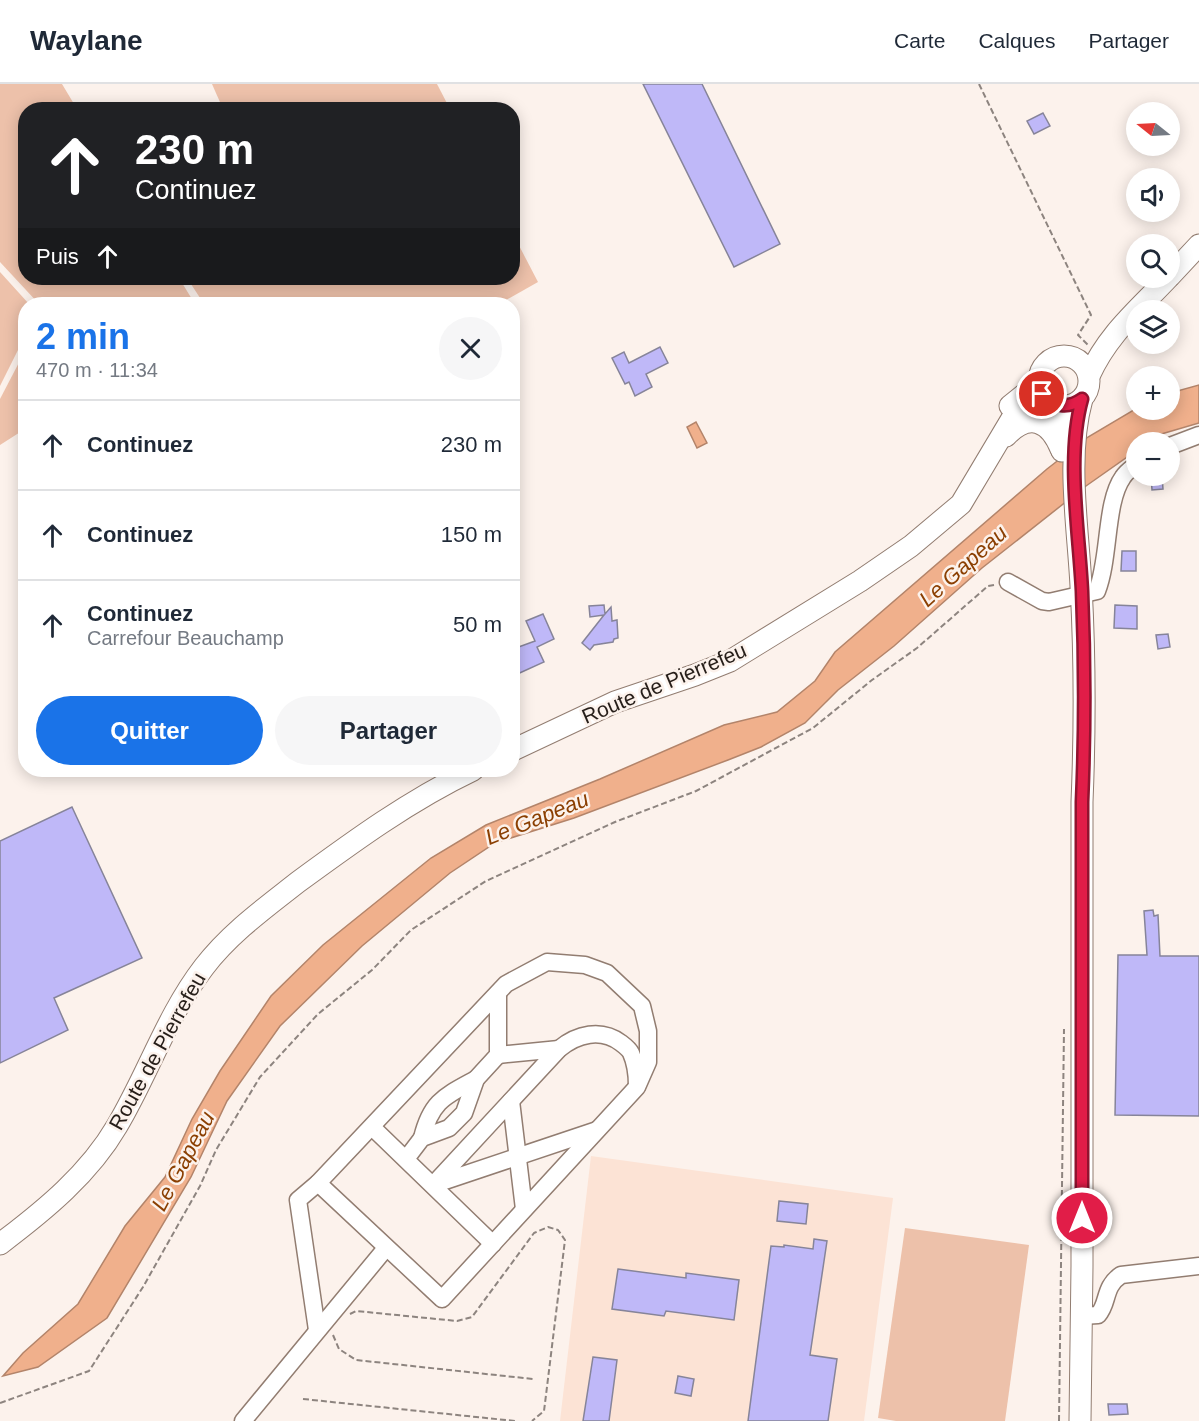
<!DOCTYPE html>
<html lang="fr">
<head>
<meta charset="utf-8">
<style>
  :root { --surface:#fff; --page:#f6f6f7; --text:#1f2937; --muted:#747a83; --line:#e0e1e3; --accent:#1a73e8 }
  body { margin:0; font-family:Arial,sans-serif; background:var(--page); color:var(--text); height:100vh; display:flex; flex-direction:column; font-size:22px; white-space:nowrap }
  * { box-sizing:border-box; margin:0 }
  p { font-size:20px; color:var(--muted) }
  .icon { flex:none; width:33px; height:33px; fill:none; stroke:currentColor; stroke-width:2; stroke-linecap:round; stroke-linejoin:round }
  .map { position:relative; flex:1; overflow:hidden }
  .details { position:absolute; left:18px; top:213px; width:502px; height:480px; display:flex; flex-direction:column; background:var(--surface); border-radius:24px; box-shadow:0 3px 15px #0003 }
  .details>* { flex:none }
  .guide { position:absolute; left:18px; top:18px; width:502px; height:183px; border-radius:24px; box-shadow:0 3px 15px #0003; background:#202124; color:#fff; overflow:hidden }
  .needle { width:39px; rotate:288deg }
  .controls { position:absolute; left:1126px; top:18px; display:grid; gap:12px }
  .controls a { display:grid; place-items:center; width:54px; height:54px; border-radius:50%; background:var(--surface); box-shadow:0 3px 15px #0003; font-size:30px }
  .pin { position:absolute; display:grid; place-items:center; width:51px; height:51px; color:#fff; margin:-26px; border:3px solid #fff; border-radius:50%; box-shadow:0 2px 6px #0007 }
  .me { position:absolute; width:66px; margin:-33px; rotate:0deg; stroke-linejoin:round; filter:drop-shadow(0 0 4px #0008) }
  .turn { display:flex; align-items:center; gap:21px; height:126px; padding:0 18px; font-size:27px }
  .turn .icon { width:78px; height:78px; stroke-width:2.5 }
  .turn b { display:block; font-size:42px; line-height:51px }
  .then { display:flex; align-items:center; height:57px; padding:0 18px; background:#0003; gap:12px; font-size:22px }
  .round { display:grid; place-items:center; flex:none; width:63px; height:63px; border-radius:32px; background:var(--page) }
  .headline { display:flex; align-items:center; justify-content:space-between; height:102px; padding:0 18px }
  h1 { font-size:36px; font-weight:700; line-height:45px; color:var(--accent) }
  .primary-button { display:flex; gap:12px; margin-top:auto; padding:12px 18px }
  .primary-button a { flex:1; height:69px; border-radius:36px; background:var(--accent); color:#fff; font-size:24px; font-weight:700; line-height:69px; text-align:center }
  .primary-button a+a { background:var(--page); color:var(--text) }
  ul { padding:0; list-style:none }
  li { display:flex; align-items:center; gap:18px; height:90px; padding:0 18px; border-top:2px solid var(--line) }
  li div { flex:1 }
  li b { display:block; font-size:22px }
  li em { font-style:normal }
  header { display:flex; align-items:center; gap:36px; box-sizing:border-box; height:84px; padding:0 30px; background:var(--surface); border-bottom:2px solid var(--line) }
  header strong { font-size:28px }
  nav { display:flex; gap:33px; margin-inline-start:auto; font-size:21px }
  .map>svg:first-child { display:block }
  .built { fill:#fce3d5 }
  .green { fill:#edc1aa }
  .water { fill:#f0b08c; stroke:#b3846a; stroke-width:1.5 }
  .building { fill:#bfb8f8; stroke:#868499; stroke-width:1.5 }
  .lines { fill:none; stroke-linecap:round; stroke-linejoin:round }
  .minor-casing { stroke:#927d71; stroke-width:19 }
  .major-casing { stroke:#927d71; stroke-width:23 }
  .path { stroke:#8d847f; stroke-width:2; stroke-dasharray:6 3; stroke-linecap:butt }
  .minor { stroke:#fff; stroke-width:16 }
  .major { stroke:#fff; stroke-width:21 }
  .route-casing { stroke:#92132f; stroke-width:15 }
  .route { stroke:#e11d48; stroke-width:10 }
  .labels { text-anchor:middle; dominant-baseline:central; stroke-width:5; stroke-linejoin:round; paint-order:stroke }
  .street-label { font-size:21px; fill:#261e19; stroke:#fcf2ec }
  .water-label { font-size:22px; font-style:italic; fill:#8b3f02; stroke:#fcf2ec }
</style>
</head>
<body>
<header>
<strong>Waylane</strong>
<nav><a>Carte</a><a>Calques</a><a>Partager</a></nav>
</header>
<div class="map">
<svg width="1199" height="1337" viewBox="0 0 1199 1337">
  <rect width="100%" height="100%" fill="#fcf2ec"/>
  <!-- built -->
  <polygon class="built" points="591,1072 893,1114 864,1337 560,1337"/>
  <!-- green -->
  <g class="green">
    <polygon points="0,0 62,0 77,25 26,26 26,194 179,194 195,220 39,220 0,178"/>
    <polygon points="212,0 437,0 450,25 223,25"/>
    <polygon points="513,150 538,198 499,220 204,220 187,194 513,194"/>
    <polygon points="0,188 29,220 26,220 25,252 0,302"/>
    <polygon points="25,267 25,345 0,361 0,315"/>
    <polygon points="905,1144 1029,1161 1005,1337 896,1337 878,1334"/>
  </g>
  <!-- water -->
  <g class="water">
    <polygon points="1199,301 1199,339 1158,351 1147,358 1137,358 1137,366 1086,402 982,484 894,562 838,606 805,639 761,663 728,676 574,734 495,759 450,789 362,862 280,942 227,1017 191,1093 107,1234 38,1283 3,1292 23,1269 78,1220 125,1142 165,1093 192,1035 220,987 271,912 323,861 431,774 486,741 600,695 724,641 777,628 815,597 835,568 1047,385 1088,353 1137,324 1137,326 1170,326 1170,309"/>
    <polygon points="696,338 707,359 697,364 687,343"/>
  </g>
  <!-- building -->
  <g class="building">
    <polygon points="643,0 702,0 780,160 734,183"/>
    <polygon points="1043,29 1050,42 1034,50 1027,37"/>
    <polygon points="660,263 668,279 646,290 652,303 635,312 629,298 625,300 612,274 624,268 629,279"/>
    <polygon points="1151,392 1162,392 1163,405 1152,406"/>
    <polygon points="1122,467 1136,467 1136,487 1121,487"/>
    <polygon points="604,521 605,530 611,523 612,537 617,536 618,554 614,555 613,558 594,561 590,566 582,559 604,531 590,533 589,522"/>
    <polygon points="1115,521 1137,522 1137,545 1114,544"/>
    <polygon points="543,530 554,555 537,563 544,578 513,592 513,565 535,557 526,537"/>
    <polygon points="1168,550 1170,563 1158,565 1156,551"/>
    <polygon points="72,723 142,874 54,914 68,946 0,979 0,757"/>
    <polygon points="1153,826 1154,832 1158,831 1160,872 1199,872 1199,1032 1115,1031 1118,871 1147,871 1144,827"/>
    <polygon points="779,1117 808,1120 806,1140 777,1137"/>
    <polygon points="814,1155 827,1157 810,1271 837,1275 828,1337 748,1337 771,1162 784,1163 784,1161 813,1165"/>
    <polygon points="618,1185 686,1194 686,1189 739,1196 734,1236 666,1227 664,1232 612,1225"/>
    <polygon points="593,1273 617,1276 609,1337 583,1337"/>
    <polygon points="678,1292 694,1295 691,1312 675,1309"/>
    <polygon points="1108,1320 1127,1320 1128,1330 1109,1331"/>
  </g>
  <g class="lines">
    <!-- minor casing -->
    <g class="minor-casing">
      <g id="minor">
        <polyline points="1170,362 1199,351"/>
        <path d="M1008 498 1042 517 1049 518 1097 507C1110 474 1105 418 1123 393 1126 388 1132 384 1137 380"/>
        <polygon points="547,878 585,881 607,889 642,922 648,947 648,978 637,1003 442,1215 318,1099 506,900"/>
        <polyline points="498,971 559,965"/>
        <polyline points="511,1017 524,1125"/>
        <polyline points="372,1043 493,1160"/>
        <path d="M597 1046 433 1101 559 965C577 950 601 944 621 959 625 962 629 965 631 969 636 980 637 990 637 1002"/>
        <path d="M422 1054C431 1017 445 1012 476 995"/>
        <polyline points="406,1075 422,1054 449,1044 464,1029 476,995 498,971 498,909"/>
        <path d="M1082 1232 1098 1231C1109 1219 1103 1203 1121 1191L1199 1182"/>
        <polyline points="317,1246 298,1116 318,1099"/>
        <polyline points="243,1337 386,1164"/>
      </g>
    </g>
    <!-- major casing -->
    <g class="major-casing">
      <g id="major">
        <polyline points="1170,192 1199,161"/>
        <circle cx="1064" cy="297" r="25"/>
        <path d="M1089 292C1108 250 1137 227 1168 194"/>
        <polyline points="1056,321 1062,340 1062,367"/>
        <polyline points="1010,322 1031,305 1038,297"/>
        <path d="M1006 352C1029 328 1049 336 1061 365"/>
        <path d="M513 666 615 618 695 591 730 577 860 497 911 462 961 420 1014 331C1024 321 1033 319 1047 316"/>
        <path d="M0 1160C45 1126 89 1090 117 1042 148 990 167 931 204 883 230 849 265 824 298 798 354 757 410 716 473 686"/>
        <path d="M1080 1337 1082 1182V718C1085 646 1085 574 1081 502 1078 442 1066 373 1082 315"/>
      </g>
    </g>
    <!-- path -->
    <g class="path">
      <polyline points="979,0 1091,231 1078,251 1088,261"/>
      <polyline points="350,1230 356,1227 457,1237 472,1233 534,1149 548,1143 558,1146 565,1156 546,1311 544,1327 532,1337"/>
      <polyline points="333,1251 339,1265 356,1276 533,1295"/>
      <polyline points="303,1315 515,1337"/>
      <polyline points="0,1319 89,1287 143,1203 200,1102 216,1066 260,993 318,930 372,886 411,846 486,797 615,738 696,707 813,644 872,596 917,564 988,502 994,501"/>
      <polyline points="1059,1337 1064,945"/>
    </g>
    <!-- minor -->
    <use href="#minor" class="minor"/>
    <!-- major -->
    <use href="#major" class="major"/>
  </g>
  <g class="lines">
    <!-- route casing -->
    <g class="route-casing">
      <path id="route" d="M1042 310C1054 323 1068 325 1082 315 1066 372 1079 447 1082 507 1085 577 1085 648 1082 718V1134"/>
    </g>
    <!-- route -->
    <use href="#route" class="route"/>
  </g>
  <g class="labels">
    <!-- street labels -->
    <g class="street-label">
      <text transform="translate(664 599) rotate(-23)">Route de Pierrefeu</text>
      <text transform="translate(157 967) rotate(-61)">Route de Pierrefeu</text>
    </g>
    <!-- water labels -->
    <g class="water-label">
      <text transform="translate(963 482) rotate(-42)">Le Gapeau</text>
      <text transform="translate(537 734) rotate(-22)">Le Gapeau</text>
      <text transform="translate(183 1077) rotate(-62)">Le Gapeau</text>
    </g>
  </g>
</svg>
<div class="controls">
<a><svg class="needle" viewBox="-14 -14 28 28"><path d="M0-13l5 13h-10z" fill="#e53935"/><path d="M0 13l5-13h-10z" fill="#747a83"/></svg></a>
<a><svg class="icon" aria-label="sound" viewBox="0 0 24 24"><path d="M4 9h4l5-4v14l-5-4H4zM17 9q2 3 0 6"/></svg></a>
<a><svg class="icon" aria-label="search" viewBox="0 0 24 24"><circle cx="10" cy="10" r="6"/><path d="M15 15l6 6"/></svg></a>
<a><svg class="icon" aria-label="layers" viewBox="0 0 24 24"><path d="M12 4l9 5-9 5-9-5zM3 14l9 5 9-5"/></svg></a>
<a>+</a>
<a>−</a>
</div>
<div class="pin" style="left:1042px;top:310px;background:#d93025"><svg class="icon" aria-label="arrive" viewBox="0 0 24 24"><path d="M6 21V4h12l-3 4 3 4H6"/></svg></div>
<svg class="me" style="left:1082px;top:1134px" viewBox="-20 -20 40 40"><circle r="17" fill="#e11d48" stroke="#fff" stroke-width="3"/><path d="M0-11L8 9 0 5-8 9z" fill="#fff"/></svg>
<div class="guide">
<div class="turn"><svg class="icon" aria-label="ahead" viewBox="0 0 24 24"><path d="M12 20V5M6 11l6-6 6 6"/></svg><div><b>230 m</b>Continuez</div></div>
<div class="then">Puis<svg class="icon" aria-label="ahead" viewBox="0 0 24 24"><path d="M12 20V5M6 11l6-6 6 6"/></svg></div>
</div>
<section class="details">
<div class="headline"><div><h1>2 min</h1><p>470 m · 11:34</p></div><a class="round"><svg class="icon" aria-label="close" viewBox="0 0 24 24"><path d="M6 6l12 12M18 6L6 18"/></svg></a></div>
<ul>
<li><svg class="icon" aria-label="ahead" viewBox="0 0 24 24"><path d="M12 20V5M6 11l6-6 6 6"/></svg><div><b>Continuez</b></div><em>230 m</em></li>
<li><svg class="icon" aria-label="ahead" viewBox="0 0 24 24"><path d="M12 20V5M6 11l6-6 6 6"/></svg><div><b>Continuez</b></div><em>150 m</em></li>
<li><svg class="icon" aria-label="ahead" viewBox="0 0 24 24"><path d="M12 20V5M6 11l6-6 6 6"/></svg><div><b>Continuez</b><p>Carrefour Beauchamp</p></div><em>50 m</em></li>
</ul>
<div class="primary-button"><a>Quitter</a><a>Partager</a></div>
</section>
</div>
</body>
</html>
